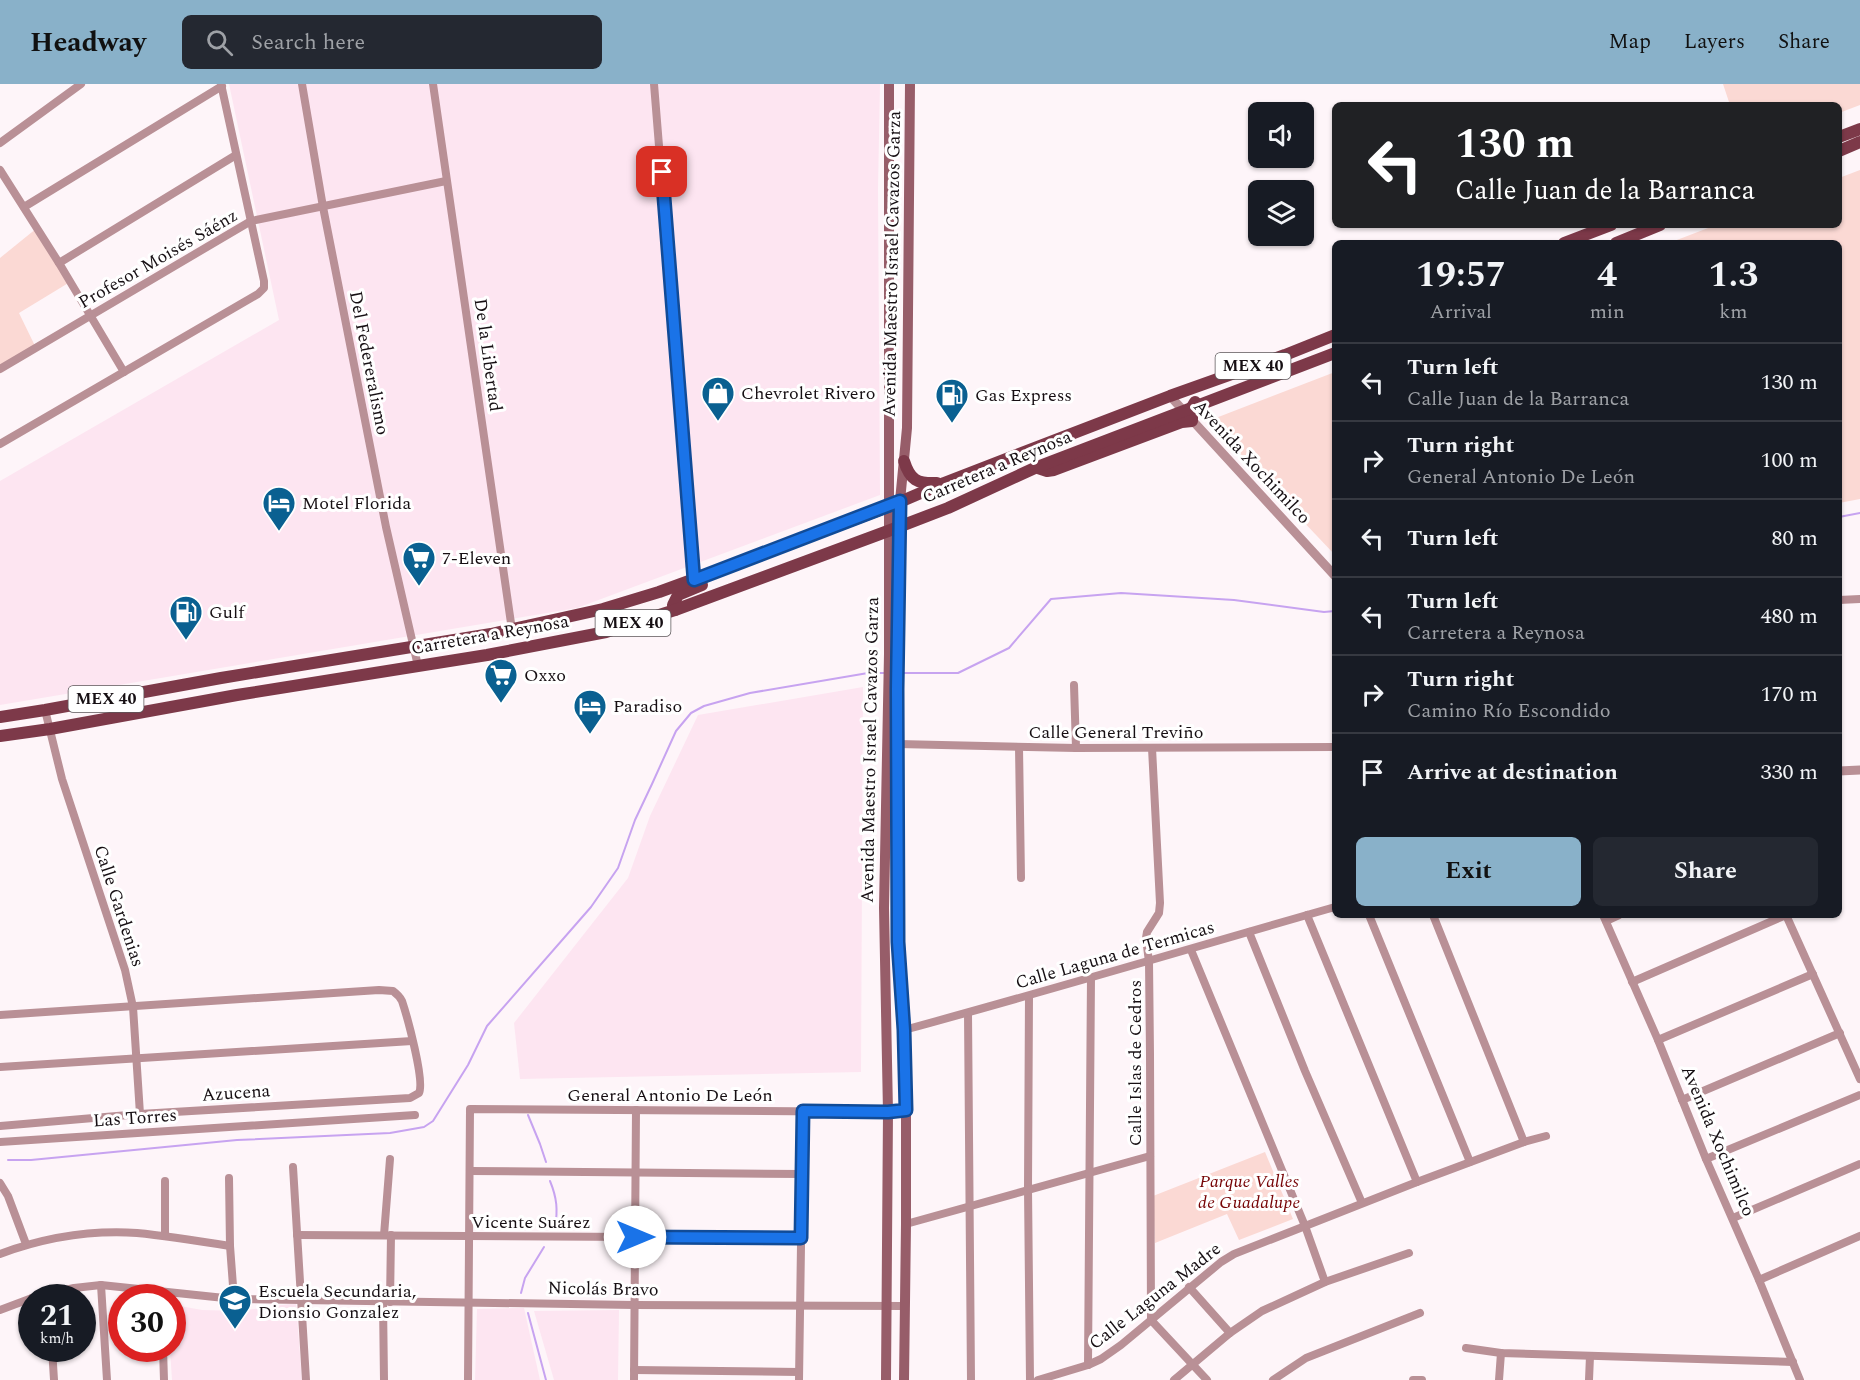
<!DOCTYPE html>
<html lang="en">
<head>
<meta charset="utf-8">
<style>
  :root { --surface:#171b24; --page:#242831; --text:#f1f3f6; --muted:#9ea1a6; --line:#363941; --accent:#89b1c9 }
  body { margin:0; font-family:Spectral,serif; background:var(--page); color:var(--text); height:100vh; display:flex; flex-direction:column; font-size:22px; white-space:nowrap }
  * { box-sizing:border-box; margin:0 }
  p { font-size:20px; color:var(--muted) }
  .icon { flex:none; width:33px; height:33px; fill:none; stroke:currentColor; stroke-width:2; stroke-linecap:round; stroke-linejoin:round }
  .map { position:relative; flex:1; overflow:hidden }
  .sheet { position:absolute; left:1332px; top:156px; width:510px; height:678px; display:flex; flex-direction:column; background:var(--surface); border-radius:9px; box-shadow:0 2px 4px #0004 }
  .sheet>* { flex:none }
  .top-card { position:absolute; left:1332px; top:18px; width:510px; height:126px; border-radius:9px; box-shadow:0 2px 4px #0004; background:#202124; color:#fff; overflow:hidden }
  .tools { position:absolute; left:1248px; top:18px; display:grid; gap:12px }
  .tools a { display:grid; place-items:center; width:66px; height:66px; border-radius:9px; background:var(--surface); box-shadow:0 2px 4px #0004; font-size:30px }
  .speed { position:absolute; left:18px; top:1200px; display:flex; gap:12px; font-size:30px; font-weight:700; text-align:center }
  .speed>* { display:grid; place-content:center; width:78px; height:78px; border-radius:50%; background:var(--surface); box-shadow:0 2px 4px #0004; line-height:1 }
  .speed small { font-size:15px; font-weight:400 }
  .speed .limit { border:9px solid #d22; background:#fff; color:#111 }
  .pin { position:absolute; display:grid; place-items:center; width:51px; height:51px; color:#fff; margin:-26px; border-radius:12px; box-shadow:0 3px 9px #0006 }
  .me { position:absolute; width:66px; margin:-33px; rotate:90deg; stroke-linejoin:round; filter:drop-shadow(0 0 4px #0008) }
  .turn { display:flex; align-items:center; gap:21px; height:126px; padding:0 24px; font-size:27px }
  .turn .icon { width:78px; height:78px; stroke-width:2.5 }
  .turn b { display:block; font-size:42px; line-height:51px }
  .eta { display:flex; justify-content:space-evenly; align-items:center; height:102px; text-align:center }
  .eta b { font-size:36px; font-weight:700; line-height:42px }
  .button { display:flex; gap:12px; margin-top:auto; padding:12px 24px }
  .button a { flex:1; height:69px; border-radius:9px; background:var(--accent); color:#111; font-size:24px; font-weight:700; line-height:69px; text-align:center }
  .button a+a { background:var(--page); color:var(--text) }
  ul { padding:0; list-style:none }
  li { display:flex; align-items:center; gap:18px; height:78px; padding:0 24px; border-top:2px solid var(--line) }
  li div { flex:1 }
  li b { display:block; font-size:22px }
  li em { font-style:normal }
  header { display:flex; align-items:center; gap:36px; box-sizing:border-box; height:84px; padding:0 30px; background:var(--accent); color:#111 }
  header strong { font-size:28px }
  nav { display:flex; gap:33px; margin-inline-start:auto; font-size:21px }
  .search { width:420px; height:54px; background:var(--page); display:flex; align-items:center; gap:15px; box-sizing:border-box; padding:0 21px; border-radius:9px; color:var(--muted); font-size:22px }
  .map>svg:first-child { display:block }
  .built { fill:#fde5f1 }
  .green { fill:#fbd9d4 }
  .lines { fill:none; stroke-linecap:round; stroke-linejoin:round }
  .stream { stroke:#c7a3f0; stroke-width:2 }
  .minor { stroke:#b99096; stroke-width:8 }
  .tertiary { stroke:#b99096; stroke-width:9 }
  .secondary { stroke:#975d69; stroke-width:10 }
  .primary { stroke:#7d3949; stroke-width:12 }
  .route-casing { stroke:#114b97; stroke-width:15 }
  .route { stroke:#1a73e8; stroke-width:10 }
  .labels { text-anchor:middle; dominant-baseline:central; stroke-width:6; stroke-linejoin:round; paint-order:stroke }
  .shield { fill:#fff; stroke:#5c575a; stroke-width:1.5 }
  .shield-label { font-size:16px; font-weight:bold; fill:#160f13 }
  .street-label { font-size:18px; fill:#160f13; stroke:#fff }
  .poi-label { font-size:18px; fill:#160f13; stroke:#fff; text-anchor:start }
  .park-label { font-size:18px; font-style:italic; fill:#760406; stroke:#fff }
</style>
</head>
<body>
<header>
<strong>Headway</strong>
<div class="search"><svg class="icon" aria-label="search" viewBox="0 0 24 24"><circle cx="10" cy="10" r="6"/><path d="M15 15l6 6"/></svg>Search here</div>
<nav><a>Map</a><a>Layers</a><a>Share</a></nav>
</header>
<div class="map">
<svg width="1860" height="1296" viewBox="0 0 1860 1296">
  <rect width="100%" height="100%" fill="#fef5f9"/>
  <!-- built -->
  <g class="built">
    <polygon points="229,0 880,0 878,105 880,411 577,524 0,621 0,397 279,236"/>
    <polygon points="863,603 861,988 520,995 514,939 628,794 650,732 698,631"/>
    <polygon points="296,1219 302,1296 172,1296 170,1265 172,1264 173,1224 180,1222 202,1226 240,1227"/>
    <polygon points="524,1224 540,1296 475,1296 477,1225"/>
    <polygon points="619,1226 618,1296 554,1296 534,1227"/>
  </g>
  <!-- green -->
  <g class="green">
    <polygon points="1723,0 1860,0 1860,21 1839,29 1839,21 1730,21"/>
    <polygon points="1860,86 1860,415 1839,419 1839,159 1669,159 1716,141 1839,141 1839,94"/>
    <polygon points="37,144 70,198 19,229 36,264 0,285 0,174"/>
    <polygon points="1335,288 1335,471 1208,337"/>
    <polygon points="1265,1068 1293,1135 1239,1156 1227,1130 1155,1159 1153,1112"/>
  </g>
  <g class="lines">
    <!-- stream -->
    <g class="stream">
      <polyline points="1839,433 1860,429"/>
      <polyline points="899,589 958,589 1009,564 1051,515 1121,509 1234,516 1324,528 1335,527"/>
      <polyline points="528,1031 540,1060 546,1078"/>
      <polyline points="8,1076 31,1076 237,1056 390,1049 424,1043 433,1037 468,981 487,942 591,823 618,784 635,736 652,700 676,647 691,629 704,622 750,609 868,589 885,589"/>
      <path d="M550 1097C557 1114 558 1126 555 1144"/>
      <polyline points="521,1209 525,1194 544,1163"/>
      <polyline points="528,1229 546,1296"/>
    </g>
    <!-- minor -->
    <g class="minor">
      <polyline points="302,0 323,123 386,443 418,582"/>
      <polyline points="433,0 512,546"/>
      <polyline points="654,0 694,496"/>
      <polyline points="0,59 81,0"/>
      <polyline points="0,86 59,179 124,288"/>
      <polyline points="24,123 222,2"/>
      <polyline points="59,179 236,71"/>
      <polyline points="0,285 251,137 446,97"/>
      <polyline points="0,360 258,210 264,204 264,197 221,0"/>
      <polyline points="1839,516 1860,515"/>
      <polyline points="1074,601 1076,664"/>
      <polyline points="45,626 62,695 125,886 133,923 140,1030"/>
      <polyline points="898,660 1076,664 1335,663"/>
      <polyline points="1019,663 1021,794"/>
      <polyline points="1152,664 1160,819 1159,829 1147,848 1146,854 1149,878 1150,970 1151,1236 1207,1296"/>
      <polyline points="1307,831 1417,1098"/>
      <polyline points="1369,831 1470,1078"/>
      <polyline points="1433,831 1524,1058"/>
      <polyline points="1603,831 1658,956 1706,1075 1759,1196 1800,1296"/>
      <polyline points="1786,831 1860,995"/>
      <polyline points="1606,837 1619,831"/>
      <polyline points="1249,848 1305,987 1362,1119"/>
      <polyline points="1191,866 1305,1142 1325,1198"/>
      <polyline points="1632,898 1786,831"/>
      <polyline points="1029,912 1028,1105 1030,1296"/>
      <polyline points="968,929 971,1296"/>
      <path d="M0 931 379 906 393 907C397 910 400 913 402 917 407 932 425 997 419 1009L410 1014 140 1030 0 1042"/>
      <path d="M904 946C1048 907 1191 864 1335 823"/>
      <polyline points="1658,956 1813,890"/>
      <polyline points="0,983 412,957"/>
      <polyline points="1682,1016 1840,949"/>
      <polyline points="0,1058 415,1031"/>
      <polyline points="1706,1075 1860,1011"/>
      <polyline points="293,1083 306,1296"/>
      <polyline points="470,1087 802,1090"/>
      <polyline points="229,1094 230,1162 234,1215"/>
      <polyline points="165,1097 165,1152"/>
      <polyline points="0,1099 8,1112 26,1160"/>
      <polyline points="1733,1134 1860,1080"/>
      <polyline points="906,1140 1150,1072"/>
      <polyline points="297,1151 801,1154"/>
      <polyline points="384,1151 390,1075"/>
      <path d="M0 1170C43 1154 91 1146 137 1149 168 1152 199 1157 230 1162"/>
      <polyline points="1759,1196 1860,1152"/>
      <polyline points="101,1201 107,1296"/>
      <polyline points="1189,1203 1230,1249"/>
      <polyline points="32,1214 74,1204 101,1201 234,1215 634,1221 905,1222"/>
      <polyline points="383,1218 384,1296"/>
      <polyline points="390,1218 391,1151"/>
      <polyline points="0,1226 32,1214"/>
      <polyline points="52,1264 54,1296"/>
      <polyline points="163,1264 164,1296"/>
      <polyline points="1466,1264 1501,1269 1793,1278"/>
      <polyline points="1088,1281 1091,893"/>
      <polyline points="634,1286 799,1288"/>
      <polyline points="468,1296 470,1025 888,1028 906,1026"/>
      <polyline points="634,1296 636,1026"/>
      <polyline points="799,1296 803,1027"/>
      <polyline points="1038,1296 1088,1281 1101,1275 1121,1261 1221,1178 1234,1170 1417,1098 1524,1058 1546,1052"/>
      <polyline points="1174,1296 1230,1249 1262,1227 1325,1198 1409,1169"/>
      <polyline points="1273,1296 1306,1274 1420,1229"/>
      <polyline points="1413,1296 1422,1296"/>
      <polyline points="1499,1296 1501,1269"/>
      <polyline points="1589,1296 1590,1272"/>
    </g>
    <!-- tertiary -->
    <g class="tertiary">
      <polyline points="1170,312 1335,492"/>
      <polyline points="1839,687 1860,686"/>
    </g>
    <!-- secondary -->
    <g class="secondary">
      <polyline points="886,1296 888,1028 884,824 889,570 889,0"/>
      <polyline points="904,1296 906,1140 906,1026 904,946 898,858 897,605 900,417 907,344 910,0"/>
    </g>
    <!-- primary -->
    <g class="primary">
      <polyline points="1839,53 1860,45"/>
      <polyline points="1839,67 1860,58"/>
      <polyline points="1564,159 1611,141"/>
      <polyline points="1616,159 1660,141"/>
      <path d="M904 377C910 396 917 400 937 399"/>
      <polyline points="1038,384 1047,387 1054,386 1182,338 1192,337 1192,323 1195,318"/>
      <polyline points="675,526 673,521 678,511 702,501"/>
      <polyline points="0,633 45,626 221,594 491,550 603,525 659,508 711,489 888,423 944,399 1170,312 1285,271 1335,251"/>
      <polyline points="0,652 50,645 237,611 487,571 606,548 675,526 888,447 948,424 1037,383 1335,269"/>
    </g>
  </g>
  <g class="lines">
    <!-- route casing -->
    <g class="route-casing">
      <polyline id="route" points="635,1153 801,1154 803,1027 888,1028 906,1026 904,946 898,858 897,605 900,417 694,496 662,88"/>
    </g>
    <!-- route -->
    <use href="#route" class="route"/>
  </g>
  <!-- icons -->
  <defs>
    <g id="shop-pin" transform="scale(1.725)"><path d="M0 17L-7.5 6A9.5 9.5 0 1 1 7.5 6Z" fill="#0a6091" stroke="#fff"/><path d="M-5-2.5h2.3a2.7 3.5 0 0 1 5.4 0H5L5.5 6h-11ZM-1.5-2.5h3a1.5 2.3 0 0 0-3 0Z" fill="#fff"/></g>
    <g id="fuel-pin" transform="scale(1.725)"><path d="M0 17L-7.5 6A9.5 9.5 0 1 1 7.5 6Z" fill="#0a6091" stroke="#fff"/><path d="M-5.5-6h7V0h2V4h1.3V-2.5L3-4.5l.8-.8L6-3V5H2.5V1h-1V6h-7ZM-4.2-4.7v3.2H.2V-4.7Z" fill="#fff"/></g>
    <g id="hotel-pin" transform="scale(1.725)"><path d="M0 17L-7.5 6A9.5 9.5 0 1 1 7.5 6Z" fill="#0a6091" stroke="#fff"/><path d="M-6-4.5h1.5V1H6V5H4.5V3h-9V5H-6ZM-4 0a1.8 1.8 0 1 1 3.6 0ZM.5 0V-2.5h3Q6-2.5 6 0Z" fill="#fff"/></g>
    <g id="supermarket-pin" transform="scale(1.725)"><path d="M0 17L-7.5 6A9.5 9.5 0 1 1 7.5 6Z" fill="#0a6091" stroke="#fff"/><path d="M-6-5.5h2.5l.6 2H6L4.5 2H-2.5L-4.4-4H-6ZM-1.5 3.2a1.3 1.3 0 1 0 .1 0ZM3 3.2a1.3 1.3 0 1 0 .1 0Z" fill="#fff"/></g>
    <g id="school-pin" transform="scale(1.725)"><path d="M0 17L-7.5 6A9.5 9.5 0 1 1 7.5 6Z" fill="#0a6091" stroke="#fff"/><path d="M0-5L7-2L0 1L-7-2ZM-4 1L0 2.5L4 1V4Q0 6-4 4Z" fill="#fff"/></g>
  </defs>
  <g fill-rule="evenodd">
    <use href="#shop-pin" x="718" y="309"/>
    <use href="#fuel-pin" x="952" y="311"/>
    <use href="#hotel-pin" x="279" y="419"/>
    <use href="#supermarket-pin" x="419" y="474"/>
    <use href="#fuel-pin" x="186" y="528"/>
    <use href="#supermarket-pin" x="501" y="591"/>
    <use href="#hotel-pin" x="590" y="622"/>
    <use href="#school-pin" x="235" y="1217"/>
  </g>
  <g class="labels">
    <!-- shield labels -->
    <g class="shield">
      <rect x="1215.5" y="269" width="75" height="26" rx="4.5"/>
      <rect x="595.5" y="526" width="75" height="26" rx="4.5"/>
      <rect x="68.5" y="602" width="75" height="26" rx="4.5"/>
    </g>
    <g class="shield-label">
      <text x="1253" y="282">MEX 40</text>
      <text x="633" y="539">MEX 40</text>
      <text x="106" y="615">MEX 40</text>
    </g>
    <!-- street labels -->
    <g class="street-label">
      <text transform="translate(158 175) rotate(-30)">Profesor Moisés Sáénz</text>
      <text transform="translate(892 180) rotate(-89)">Avenida Maestro Israel Cavazos Garza</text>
      <text transform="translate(488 271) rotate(82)">De la Libertad</text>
      <text transform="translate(369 279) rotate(79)">Del Federeralismo</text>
      <text transform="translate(1252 378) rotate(47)">Avenida Xochimilco</text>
      <text transform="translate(997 383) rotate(-23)">Carretera a Reynosa</text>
      <text transform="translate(490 551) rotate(-10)">Carretera a Reynosa</text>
      <text x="1116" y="648">Calle General Treviño</text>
      <text transform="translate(870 666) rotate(-89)">Avenida Maestro Israel Cavazos Garza</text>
      <text transform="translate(119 822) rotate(72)">Calle Gardenias</text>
      <text transform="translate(1115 871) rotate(-16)">Calle Laguna de Termicas</text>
      <text transform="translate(1135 979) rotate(-90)">Calle Islas de Cedros</text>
      <text transform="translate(236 1009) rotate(-4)">Azucena</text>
      <text x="670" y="1011">General Antonio De León</text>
      <text transform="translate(135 1034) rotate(-4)">Las Torres</text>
      <text transform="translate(1718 1057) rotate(67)">Avenida Xochimilco</text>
      <text x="531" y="1138">Vicente Suárez</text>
      <text transform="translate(603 1205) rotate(1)">Nicolás Bravo</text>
      <text transform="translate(1155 1212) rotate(-38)">Calle Laguna Madre</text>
    </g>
    <!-- poi labels -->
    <g class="poi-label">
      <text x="741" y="309">Chevrolet Rivero</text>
      <text x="975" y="311">Gas Express</text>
      <text x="302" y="419">Motel Florida</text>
      <text x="442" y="474">7-Eleven</text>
      <text x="209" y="528">Gulf</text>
      <text x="524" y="591">Oxxo</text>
      <text x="613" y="622">Paradiso</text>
      <text x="258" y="1207">Escuela Secundaria,<tspan x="258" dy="21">Dionsio Gonzalez</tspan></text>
    </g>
    <!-- park labels -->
    <g class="park-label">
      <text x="1249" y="1097">Parque Valles<tspan x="1249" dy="21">de Guadalupe</tspan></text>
    </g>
  </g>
</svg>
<div class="tools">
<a><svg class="icon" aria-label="sound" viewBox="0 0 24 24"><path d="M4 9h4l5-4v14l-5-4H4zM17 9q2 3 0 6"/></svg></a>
<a><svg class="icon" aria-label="layers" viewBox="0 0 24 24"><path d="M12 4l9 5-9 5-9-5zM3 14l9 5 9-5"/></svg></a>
</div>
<div class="speed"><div>21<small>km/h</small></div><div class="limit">30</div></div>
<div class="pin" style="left:662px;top:88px;background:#d93025"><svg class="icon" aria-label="arrive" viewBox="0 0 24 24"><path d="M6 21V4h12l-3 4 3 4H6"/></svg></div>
<svg class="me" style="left:635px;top:1153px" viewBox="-20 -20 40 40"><circle r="19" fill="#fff"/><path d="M0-13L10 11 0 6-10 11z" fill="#1a73e8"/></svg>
<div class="top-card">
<div class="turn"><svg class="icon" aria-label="left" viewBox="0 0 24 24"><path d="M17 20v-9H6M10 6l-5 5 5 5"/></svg><div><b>130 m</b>Calle Juan de la Barranca</div></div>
</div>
<section class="sheet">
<div class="eta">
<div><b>19:57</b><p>Arrival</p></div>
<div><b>4</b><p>min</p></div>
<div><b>1.3</b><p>km</p></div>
</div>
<ul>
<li><svg class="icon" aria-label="left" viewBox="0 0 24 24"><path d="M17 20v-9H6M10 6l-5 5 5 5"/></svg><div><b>Turn left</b><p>Calle Juan de la Barranca</p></div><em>130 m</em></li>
<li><svg class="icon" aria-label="right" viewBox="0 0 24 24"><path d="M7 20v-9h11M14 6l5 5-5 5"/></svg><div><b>Turn right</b><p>General Antonio De León</p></div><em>100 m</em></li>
<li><svg class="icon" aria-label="left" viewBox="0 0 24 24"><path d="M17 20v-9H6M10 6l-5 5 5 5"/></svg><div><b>Turn left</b></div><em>80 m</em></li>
<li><svg class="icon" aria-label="left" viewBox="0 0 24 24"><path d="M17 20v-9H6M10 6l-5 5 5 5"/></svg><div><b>Turn left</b><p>Carretera a Reynosa</p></div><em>480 m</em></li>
<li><svg class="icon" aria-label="right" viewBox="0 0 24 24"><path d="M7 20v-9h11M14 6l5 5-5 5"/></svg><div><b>Turn right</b><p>Camino Río Escondido</p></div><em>170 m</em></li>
<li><svg class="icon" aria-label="arrive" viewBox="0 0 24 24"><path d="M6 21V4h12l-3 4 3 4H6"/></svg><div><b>Arrive at destination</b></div><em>330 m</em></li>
</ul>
<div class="button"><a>Exit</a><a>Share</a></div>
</section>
</div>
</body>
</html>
